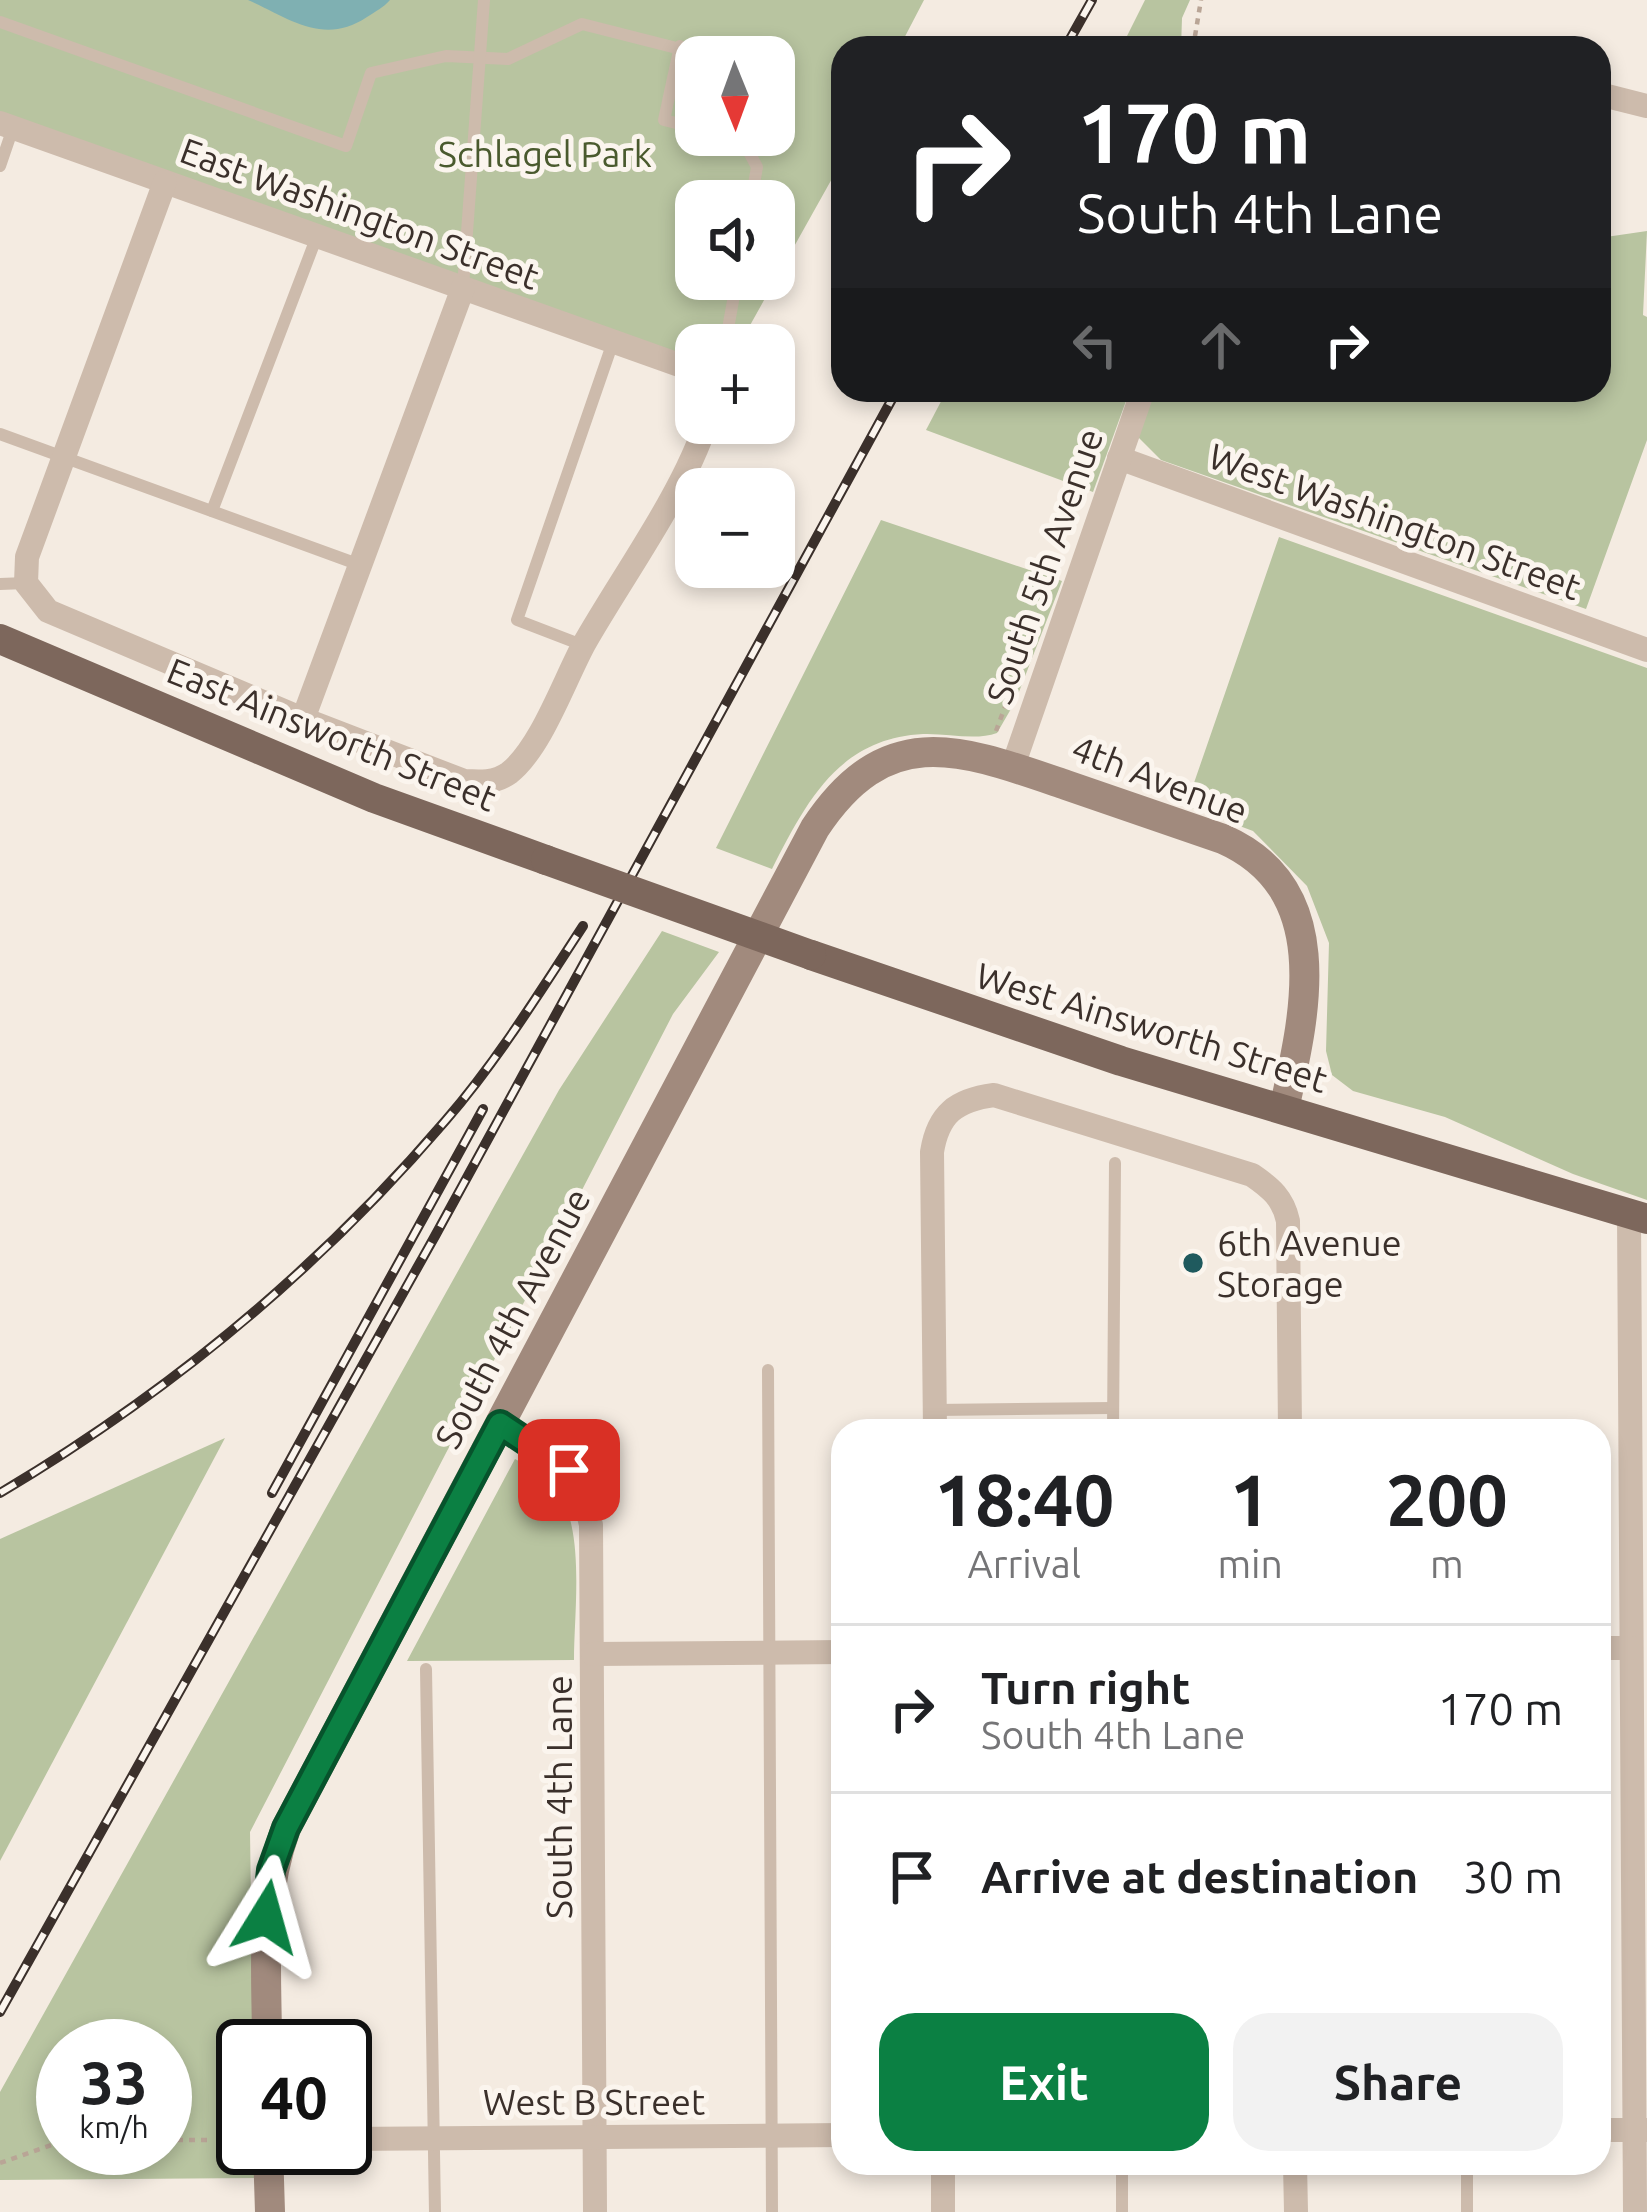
<!DOCTYPE html>
<html lang="en">
<head>
<meta charset="utf-8">
<style>
  :root { --surface:#fff; --page:#f2f2f2; --text:#202124; --muted:#757577; --line:#e0e0e0; --accent:#0b8043 }
  body { margin:0; font-family:Ubuntu,sans-serif; background:var(--page); color:var(--text); height:100vh; display:flex; flex-direction:column; font-size:45px; white-space:nowrap }
  * { box-sizing:border-box; margin:0 }
  p { font-size:39px; color:var(--muted) }
  .icon { flex:none; width:66px; height:66px; fill:none; stroke:currentColor; stroke-width:2; stroke-linecap:round; stroke-linejoin:round }
  .map { position:relative; flex:1; overflow:hidden }
  .details { position:absolute; left:831px; top:1419px; width:780px; height:756px; display:flex; flex-direction:column; background:var(--surface); border-radius:36px; box-shadow:0 6px 18px #0003 }
  .details>* { flex:none }
  .hud { position:absolute; left:831px; top:36px; width:780px; height:366px; border-radius:36px; box-shadow:0 6px 18px #0003; background:#202124; color:#fff; overflow:hidden }
  .needle { width:78px; rotate:179deg }
  .buttons { position:absolute; left:675px; top:36px; display:grid; gap:24px }
  .buttons a { display:grid; place-items:center; width:120px; height:120px; border-radius:24px; background:var(--surface); box-shadow:0 6px 18px #0003; font-size:60px }
  .speed { position:absolute; left:36px; top:2019px; display:flex; gap:24px; font-size:60px; font-weight:700; text-align:center }
  .speed>* { display:grid; place-content:center; width:156px; height:156px; border-radius:50%; background:var(--surface); box-shadow:0 6px 18px #0003; line-height:1 }
  .speed small { font-size:30px; font-weight:400 }
  .speed .limit { border:6px solid #111; border-radius:18px; background:#fff; color:#111 }
  .pin { position:absolute; display:grid; place-items:center; width:102px; height:102px; color:#fff; margin:-51px; border-radius:24px; box-shadow:0 6px 18px #0006 }
  .me { position:absolute; width:132px; margin:-66px; rotate:8deg; stroke-linejoin:round; filter:drop-shadow(0 0 9px #0008) }
  .turn { display:flex; align-items:center; gap:42px; height:252px; padding:0 48px; font-size:54px }
  .turn .icon { width:156px; height:156px; stroke-width:2.5 }
  .turn b { display:block; font-size:84px; line-height:102px }
  .lanes { display:flex; align-items:center; height:114px; padding:0 48px; background:#0003; justify-content:center; gap:60px; direction:ltr }
  .lanes .off { opacity:.35 }
  .eta { display:flex; justify-content:space-evenly; align-items:center; height:204px; text-align:center }
  .eta b { font-size:72px; font-weight:700; line-height:84px }
  .primary-button { display:flex; gap:24px; margin-top:auto; padding:24px 48px }
  .primary-button a { flex:1; height:138px; border-radius:36px; background:var(--accent); color:#fff; font-size:48px; font-weight:700; line-height:138px; text-align:center }
  .primary-button a+a { background:var(--page); color:var(--text) }
  ul { padding:0; list-style:none }
  li { display:flex; align-items:center; gap:36px; height:168px; padding:0 48px; border-top:3px solid var(--line) }
  li div { flex:1 }
  li b { display:block; font-size:45px }
  li em { font-style:normal }
  .map>svg:first-child { display:block }
  .green { fill:#b8c4a0; fill-rule:evenodd }
  .water { fill:#7fb0b2 }
  .lines { fill:none; stroke-linecap:round; stroke-linejoin:round }
  .path { stroke:#b9a596; stroke-width:4.5; stroke-dasharray:6 6; stroke-linecap:butt }
  .lane { stroke:#cdbbac; stroke-width:12 }
  .street { stroke:#cdbbac; stroke-width:24 }
  .secondary { stroke:#a18a7d; stroke-width:30 }
  .primary { stroke:#7d675c; stroke-width:30 }
  .rail-casing { stroke:#3b302b; stroke-width:10 }
  .rail { stroke:#fbf5ee; stroke-width:6; stroke-dasharray:18; stroke-linecap:butt }
  .primary-bridge { stroke:#7d675c; stroke-width:30 }
  .route-casing { stroke:#07532c; stroke-width:30 }
  .route { stroke:#0b8043; stroke-width:21 }
  .poi-dot { fill:#1f5a5e; stroke:#fbf5ee; stroke-width:4.5 }
  .labels { text-anchor:middle; dominant-baseline:central; stroke-width:10; stroke-linejoin:round; paint-order:stroke }
  .park-label { font-size:36px; fill:#4a5a2e; stroke:#fbf5ee }
  .street-label { font-size:36px; fill:#3b302b; stroke:#fbf5ee }
  .poi-label { font-size:36px; fill:#3b302b; stroke:#fbf5ee; text-anchor:start }
</style>
</head>
<body>
<div class="map">
<svg width="1647" height="2212" viewBox="0 0 1647 2212">
  <rect width="100%" height="100%" fill="#f4ebe1"/>
  <!-- green -->
  <g class="green">
    <path d="M0 0H924L899 48H843V159L739 345H696V371L0 123ZM696 57H774V135H696ZM696 201H774V279H696Z"/>
    <polygon points="1145,0 1190,0 1182,18 1181,48 1121,48"/>
    <polygon points="1647,231 1643,315 1647,317 1647,440 1586,609 1161,460 1137,436 1156,390 1599,390 1599,238"/>
    <polygon points="947,390 1130,390 1093,492 926,430"/>
    <path d="M881 520 1062 581 1015 702 997 733C975 741 947 733 923 734 839 738 806 802 772 869L716 848Z"/>
    <polygon points="1279,537 1647,668 1647,1200 1573,1174 1445,1117 1353,1091 1332,1075 1326,1051 1329,943 1307,886 1253,831 1186,806"/>
    <path d="M662 931 719 952 673 1014 250 1832 253 2046H243V2148H254L255 2178 0 2180V2092L559 1090ZM63 2046H165V2148H63Z"/>
    <polygon points="225,1438 0,1861 0,1539"/>
    <path d="M515 1459C532 1468 548 1476 559 1493 585 1533 574 1613 574 1660L407 1661Z"/>
  </g>
  <!-- water -->
  <path class="water" d="M248 0H390C383 8 376 11 367 17 324 46 290 19 248 0Z"/>
  <g class="lines">
    <!-- path -->
    <g class="path">
      <polyline points="1193,48 1201,0"/>
      <polyline points="996,731 1037,621"/>
      <polyline points="165,2140 213,2140"/>
      <polyline points="0,2163 63,2141"/>
    </g>
    <!-- lane -->
    <g class="lane">
      <polyline points="0,22 346,146 371,73 446,56 508,59 582,24 712,57"/>
      <polyline points="680,46 664,120 696,128"/>
      <polyline points="740,135 757,167 751,201"/>
      <polyline points="0,166 13,128"/>
      <polyline points="463,287 484,0"/>
      <polyline points="725,345 737,279"/>
      <polyline points="0,434 360,565"/>
      <polyline points="212,511 317,236"/>
      <polyline points="0,584 26,583"/>
      <polyline points="582,645 517,620 613,342"/>
      <polyline points="768,1370 772,2212"/>
      <polyline points="935,1410 1113,1408"/>
      <polyline points="1113,1431 1115,1163"/>
      <polyline points="426,1669 435,2212"/>
      <polyline points="1467,2163 1467,2212"/>
      <polyline points="1122,2212 1122,2163"/>
    </g>
    <!-- street -->
    <g class="street">
      <polyline points="1599,94 1647,106"/>
      <polyline points="0,123 696,371"/>
      <path d="M165 182 27 557 26 583 48 611 303 719 464 781C480 782 495 783 509 773 541 748 564 681 584 644 622 577 683 494 706 423"/>
      <polyline points="1119,458 1647,650"/>
      <polyline points="303,719 463,288"/>
      <polyline points="1013,766 1143,390"/>
      <polyline points="1629,1213 1635,2212"/>
      <path d="M500 1424C548 1454 579 1465 591 1525L595 2212"/>
      <path d="M935 1431 932 1152C938 1114 956 1100 994 1095L1252 1175C1271 1188 1283 1198 1288 1221L1290 1431"/>
      <polyline points="1599,1648 1631,1648"/>
      <polyline points="593,1654 843,1652"/>
      <polyline points="1599,2130 1647,2130"/>
      <polyline points="235,2139 243,2139"/>
      <polyline points="345,2139 843,2135"/>
      <polyline points="943,2163 943,2212"/>
      <polyline points="1295,2163 1296,2212"/>
    </g>
    <!-- secondary -->
    <g class="secondary">
      <path d="M267 2046C267 1969 259 1902 286 1828L815 828C887 719 961 749 1066 785 1118 803 1171 821 1223 839 1336 889 1305 1015 1284 1109"/>
      <polyline points="268,2148 270,2212"/>
    </g>
    <!-- primary -->
    <g class="primary">
      <polyline points="0,639 374,798 546,860"/>
      <polyline points="811,955 1121,1061 1647,1219"/>
    </g>
    <!-- rail casing -->
    <g class="rail-casing">
      <g id="rail">
        <polyline points="1065,48 1092,0"/>
        <path d="M0 1493C169 1393 318 1270 446 1120 497 1061 540 992 583 926"/>
        <polyline points="272,1493 483,1109"/>
        <polyline points="0,2012 435,1236 897,390"/>
      </g>
    </g>
    <!-- rail -->
    <use href="#rail" class="rail"/>
    <!-- primary-bridge -->
    <polyline class="primary-bridge" points="546,860 811,955"/>
  </g>
  <g class="lines">
    <!-- route casing -->
    <g class="route-casing">
      <polyline id="route" points="266,1917 271,1870 286,1828 500,1424 569,1470"/>
    </g>
    <!-- route -->
    <use href="#route" class="route"/>
  </g>
  <!-- markers -->
  <circle class="poi-dot" cx="1193" cy="1263" r="12"/>
  <g class="labels">
    <!-- park labels -->
    <g class="park-label">
      <text x="545" y="153">Schlagel Park</text>
    </g>
    <!-- street labels -->
    <g class="street-label">
      <text transform="translate(360 213) rotate(20)">East Washington Street</text>
      <text transform="translate(1395 521) rotate(20)">West Washington Street</text>
      <text transform="translate(1044 566) rotate(-71)">South 5th Avenue</text>
      <text transform="translate(332 734) rotate(22)">East Ainsworth Street</text>
      <text transform="translate(1160 779) rotate(21)">4th Avenue</text>
      <text transform="translate(1152 1027) rotate(17)">West Ainsworth Street</text>
      <text transform="translate(512 1318) rotate(-62)">South 4th Avenue</text>
      <text transform="translate(558 1797) rotate(-90)">South 4th Lane</text>
      <text x="594" y="2101">West B Street</text>
    </g>
    <!-- poi labels -->
    <g class="poi-label">
      <text x="1217" y="1242">6th Avenue<tspan x="1217" dy="41">Storage</tspan></text>
    </g>
  </g>
</svg>
<div class="buttons">
<a><svg class="needle" viewBox="-14 -14 28 28"><path d="M0-13l5 13h-10z" fill="#e53935"/><path d="M0 13l5-13h-10z" fill="#757577"/></svg></a>
<a><svg class="icon" aria-label="sound" viewBox="0 0 24 24"><path d="M4 9h4l5-4v14l-5-4H4zM17 9q2 3 0 6"/></svg></a>
<a>+</a>
<a>−</a>
</div>
<div class="speed"><div>33<small>km/h</small></div><div class="limit">40</div></div>
<div class="pin" style="left:569px;top:1470px;background:#d93025"><svg class="icon" aria-label="arrive" viewBox="0 0 24 24"><path d="M6 21V4h12l-3 4 3 4H6"/></svg></div>
<svg class="me" style="left:266px;top:1917px" viewBox="-20 -20 40 40"><path d="M0-17L14 15 0 8-14 15z" fill="#0b8043" stroke="#fff" stroke-width="4"/></svg>
<div class="hud">
<div class="turn"><svg class="icon" aria-label="right" viewBox="0 0 24 24"><path d="M7 20v-9h11M14 6l5 5-5 5"/></svg><div><b>170 m</b>South 4th Lane</div></div>
<div class="lanes"><svg class="icon off" aria-label="left" viewBox="0 0 24 24"><path d="M17 20v-9H6M10 6l-5 5 5 5"/></svg><svg class="icon off" aria-label="ahead" viewBox="0 0 24 24"><path d="M12 20V5M6 11l6-6 6 6"/></svg><svg class="icon" aria-label="right" viewBox="0 0 24 24"><path d="M7 20v-9h11M14 6l5 5-5 5"/></svg></div>
</div>
<section class="details">
<div class="eta">
<div><b>18:40</b><p>Arrival</p></div>
<div><b>1</b><p>min</p></div>
<div><b>200</b><p>m</p></div>
</div>
<ul>
<li><svg class="icon" aria-label="right" viewBox="0 0 24 24"><path d="M7 20v-9h11M14 6l5 5-5 5"/></svg><div><b>Turn right</b><p>South 4th Lane</p></div><em>170 m</em></li>
<li><svg class="icon" aria-label="arrive" viewBox="0 0 24 24"><path d="M6 21V4h12l-3 4 3 4H6"/></svg><div><b>Arrive at destination</b></div><em>30 m</em></li>
</ul>
<div class="primary-button"><a>Exit</a><a>Share</a></div>
</section>
</div>
</body>
</html>
